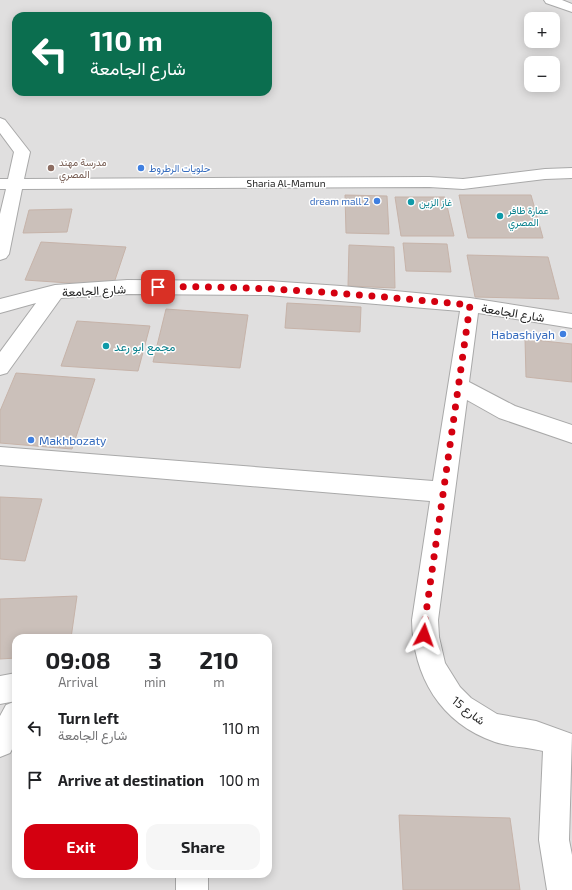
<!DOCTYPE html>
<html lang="en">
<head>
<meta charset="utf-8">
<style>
  :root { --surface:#fff; --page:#f6f6f6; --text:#202124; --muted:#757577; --accent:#d40010 }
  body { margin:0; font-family:"Exo 2",Vazirmatn,sans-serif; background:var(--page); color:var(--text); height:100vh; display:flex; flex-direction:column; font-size:15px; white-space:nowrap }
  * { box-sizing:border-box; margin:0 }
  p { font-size:13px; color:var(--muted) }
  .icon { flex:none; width:22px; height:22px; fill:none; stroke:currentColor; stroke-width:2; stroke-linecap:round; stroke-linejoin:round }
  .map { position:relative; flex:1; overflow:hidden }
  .drawer { position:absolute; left:12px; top:634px; width:260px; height:244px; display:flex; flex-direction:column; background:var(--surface); border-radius:12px; box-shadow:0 2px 10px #0003 }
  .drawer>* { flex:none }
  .hud { position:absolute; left:12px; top:12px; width:260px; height:84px; border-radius:12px; box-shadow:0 2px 10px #0003; background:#0b6e4f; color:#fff; overflow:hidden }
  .buttons { position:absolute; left:524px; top:12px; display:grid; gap:8px }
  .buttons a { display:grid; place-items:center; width:36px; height:36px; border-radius:8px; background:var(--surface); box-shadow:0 2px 10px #0003; font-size:20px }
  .pin { position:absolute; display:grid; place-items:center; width:34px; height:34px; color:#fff; margin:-17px; border-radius:8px; box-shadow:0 2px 6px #0006 }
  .me { position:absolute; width:44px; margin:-22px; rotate:4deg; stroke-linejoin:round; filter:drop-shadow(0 0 3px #0008) }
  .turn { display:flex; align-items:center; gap:14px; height:84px; padding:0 12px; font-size:18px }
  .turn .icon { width:52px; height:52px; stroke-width:2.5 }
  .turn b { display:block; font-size:28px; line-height:34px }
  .eta { display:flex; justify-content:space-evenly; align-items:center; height:68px; text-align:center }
  .eta b { font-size:24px; font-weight:700; line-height:28px }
  .primary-button { display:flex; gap:8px; margin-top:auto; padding:8px 12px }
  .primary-button a { flex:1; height:46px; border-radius:12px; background:var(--accent); color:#fff; font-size:16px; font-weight:700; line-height:46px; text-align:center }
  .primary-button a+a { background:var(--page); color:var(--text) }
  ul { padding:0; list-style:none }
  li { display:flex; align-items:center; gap:12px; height:52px; padding:0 12px }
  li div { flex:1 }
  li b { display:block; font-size:15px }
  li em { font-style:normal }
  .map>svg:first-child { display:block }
  .residential { fill:#e0dfdf; fill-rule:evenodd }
  .building { fill:#cbc0ba; stroke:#c6b3a9 }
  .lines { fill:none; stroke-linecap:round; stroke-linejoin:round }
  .minor-casing { stroke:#a9a9a9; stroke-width:2 }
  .minor { fill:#fff; fill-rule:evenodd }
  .route { stroke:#d40010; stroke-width:7; stroke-dasharray:0 12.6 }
  .education-dot { fill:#8d6e63; stroke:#fff; stroke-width:1.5 }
  .shop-dot { fill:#3f7fe0; stroke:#fff; stroke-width:1.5 }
  .culture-dot { fill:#0f9aa8; stroke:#fff; stroke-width:1.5 }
  .labels { text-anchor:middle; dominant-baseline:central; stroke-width:3; stroke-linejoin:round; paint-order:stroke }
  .far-education-label { font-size:10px; fill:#785e54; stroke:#fff; text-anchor:start }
  .far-shop-label { font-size:10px; fill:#366cbe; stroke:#fff; text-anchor:start }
  .far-street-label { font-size:10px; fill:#222; stroke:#fff }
  .far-culture-label { font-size:10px; fill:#0d838f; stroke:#fff; text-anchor:start }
  .street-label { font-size:12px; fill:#222; stroke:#fff }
  .shop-label { font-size:12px; fill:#366cbe; stroke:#fff; text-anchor:end }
  .culture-label { font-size:12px; fill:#0d838f; stroke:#fff; text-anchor:start }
</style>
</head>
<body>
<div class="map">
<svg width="572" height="890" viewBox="0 0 572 890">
  <rect width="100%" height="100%" fill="#f3eee8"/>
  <!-- residential -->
  <path class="residential" d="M0 0H572V890H0ZM16 16H268V92H16ZM531 19H553V41H531ZM531 63H553V85H531ZM16 638H268V874H16Z"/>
  <!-- building -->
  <g class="building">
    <polygon points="345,195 387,196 389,234 346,233"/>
    <polygon points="459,195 531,195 543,238 468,238"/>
    <polygon points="395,197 445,197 454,236 401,236"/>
    <polygon points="72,209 67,232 23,233 29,210"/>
    <polygon points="41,242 126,247 113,286 25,280"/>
    <polygon points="403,243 447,244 451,272 406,271"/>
    <polygon points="349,245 394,247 395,288 348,286"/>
    <polygon points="467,255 548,257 559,299 475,297"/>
    <polygon points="287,303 361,307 360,332 285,328"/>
    <polygon points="166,309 248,315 240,368 153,362"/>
    <polygon points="77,321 150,326 138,371 61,366"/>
    <polygon points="525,339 572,344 572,382 526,377"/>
    <polygon points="16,373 95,379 72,449 0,443 0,411"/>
    <polygon points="0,497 42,499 25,561 0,559"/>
    <polygon points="77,596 71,638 16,638 16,658 0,659 0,599"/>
    <polygon points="399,815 510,818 520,890 403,890"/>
  </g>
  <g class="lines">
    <!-- minor casing -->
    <g class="minor-casing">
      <g id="minor">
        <polygon points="544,0 562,0 572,4 572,12 546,3"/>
        <polygon points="0,118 5,120 30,152 24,179 429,177 463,179 545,169 572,168 572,178 545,179 463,189 429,187 22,189 9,254 6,258 0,260 0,214 6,189 0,189 0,179 8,179 14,152 0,133"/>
        <path d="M127 280 268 281 341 286 470 298 572 314V328L478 313 469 382 515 406 572 425V443L499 418 467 400 438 620 439 637 445 663 460 687 471 698 497 714 536 721 572 734 569 840 572 855V890H547L539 840 543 751C527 747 510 747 495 742 440 723 413 676 412 620L430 501 0 465V447L433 481 460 311 268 295 127 294 61 298 7 373 0 375V352L36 303 0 313V299L55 285Z"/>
        <polygon points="16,673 16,701 0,704 0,676"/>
        <polygon points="16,701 16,742 10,753 0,757 0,716 6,705"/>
        <rect x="176" y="874" width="32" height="16"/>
      </g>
    </g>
    <!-- minor -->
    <use href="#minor" class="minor"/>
  </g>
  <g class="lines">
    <!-- route -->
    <path class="route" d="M158 287C262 285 366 295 470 305L425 620 424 635"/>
  </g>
  <!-- markers -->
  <circle class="education-dot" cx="51" cy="168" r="4"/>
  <g class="shop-dot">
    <circle cx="141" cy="168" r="4"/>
    <circle cx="377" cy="201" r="4"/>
    <circle cx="563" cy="334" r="4"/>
    <circle cx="31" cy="440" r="4"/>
  </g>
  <g class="culture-dot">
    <circle cx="411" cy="202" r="4"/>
    <circle cx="500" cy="216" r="4"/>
    <circle cx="106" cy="346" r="4"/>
  </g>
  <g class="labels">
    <!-- far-education labels -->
    <g class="far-education-label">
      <text x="59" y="162">مدرسة مهند<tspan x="59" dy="12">المصري</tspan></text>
    </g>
    <!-- far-shop labels -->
    <g class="far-shop-label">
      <text x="149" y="168">حلويات الرطروط</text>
      <text x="369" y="201" text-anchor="end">dream mall 2</text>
    </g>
    <!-- far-street labels -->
    <g class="far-street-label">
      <text x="286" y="183">Sharia Al-Mamun</text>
    </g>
    <!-- far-culture labels -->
    <g class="far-culture-label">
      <text x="419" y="202">غاز الزين</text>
      <text x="508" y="210">عمارة ظافر<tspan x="508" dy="12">المصري</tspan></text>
    </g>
    <!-- street labels -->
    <g class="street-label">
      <text transform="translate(94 290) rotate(-3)">شارع الجامعة</text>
      <text transform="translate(513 312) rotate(9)">شارع الجامعة</text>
      <text transform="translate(469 710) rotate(38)">شارع 15</text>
    </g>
    <!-- shop labels -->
    <g class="shop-label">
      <text x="555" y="334">Habashiyah</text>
      <text x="39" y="440" text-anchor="start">Makhbozaty</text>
    </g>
    <!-- culture labels -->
    <g class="culture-label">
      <text x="114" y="346">مجمع ابو رعد</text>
    </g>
  </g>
</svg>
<div class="buttons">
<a>+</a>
<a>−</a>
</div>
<div class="pin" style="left:158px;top:287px;background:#d93025"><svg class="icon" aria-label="arrive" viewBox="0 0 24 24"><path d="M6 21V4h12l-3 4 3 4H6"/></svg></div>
<svg class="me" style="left:424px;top:635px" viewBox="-20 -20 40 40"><path d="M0-17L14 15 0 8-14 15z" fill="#d40010" stroke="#fff" stroke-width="4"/></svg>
<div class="hud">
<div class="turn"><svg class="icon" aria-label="left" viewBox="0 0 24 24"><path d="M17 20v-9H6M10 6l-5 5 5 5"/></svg><div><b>110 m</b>شارع الجامعة</div></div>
</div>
<section class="drawer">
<div class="eta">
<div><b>09:08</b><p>Arrival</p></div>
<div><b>3</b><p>min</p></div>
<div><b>210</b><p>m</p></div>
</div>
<ul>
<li><svg class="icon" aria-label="left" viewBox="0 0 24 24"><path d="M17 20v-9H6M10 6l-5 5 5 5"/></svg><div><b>Turn left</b><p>شارع الجامعة</p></div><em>110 m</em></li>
<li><svg class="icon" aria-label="arrive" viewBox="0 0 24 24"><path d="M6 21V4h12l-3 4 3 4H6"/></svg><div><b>Arrive at destination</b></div><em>100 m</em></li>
</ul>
<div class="primary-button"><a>Exit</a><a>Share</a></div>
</section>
</div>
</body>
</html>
